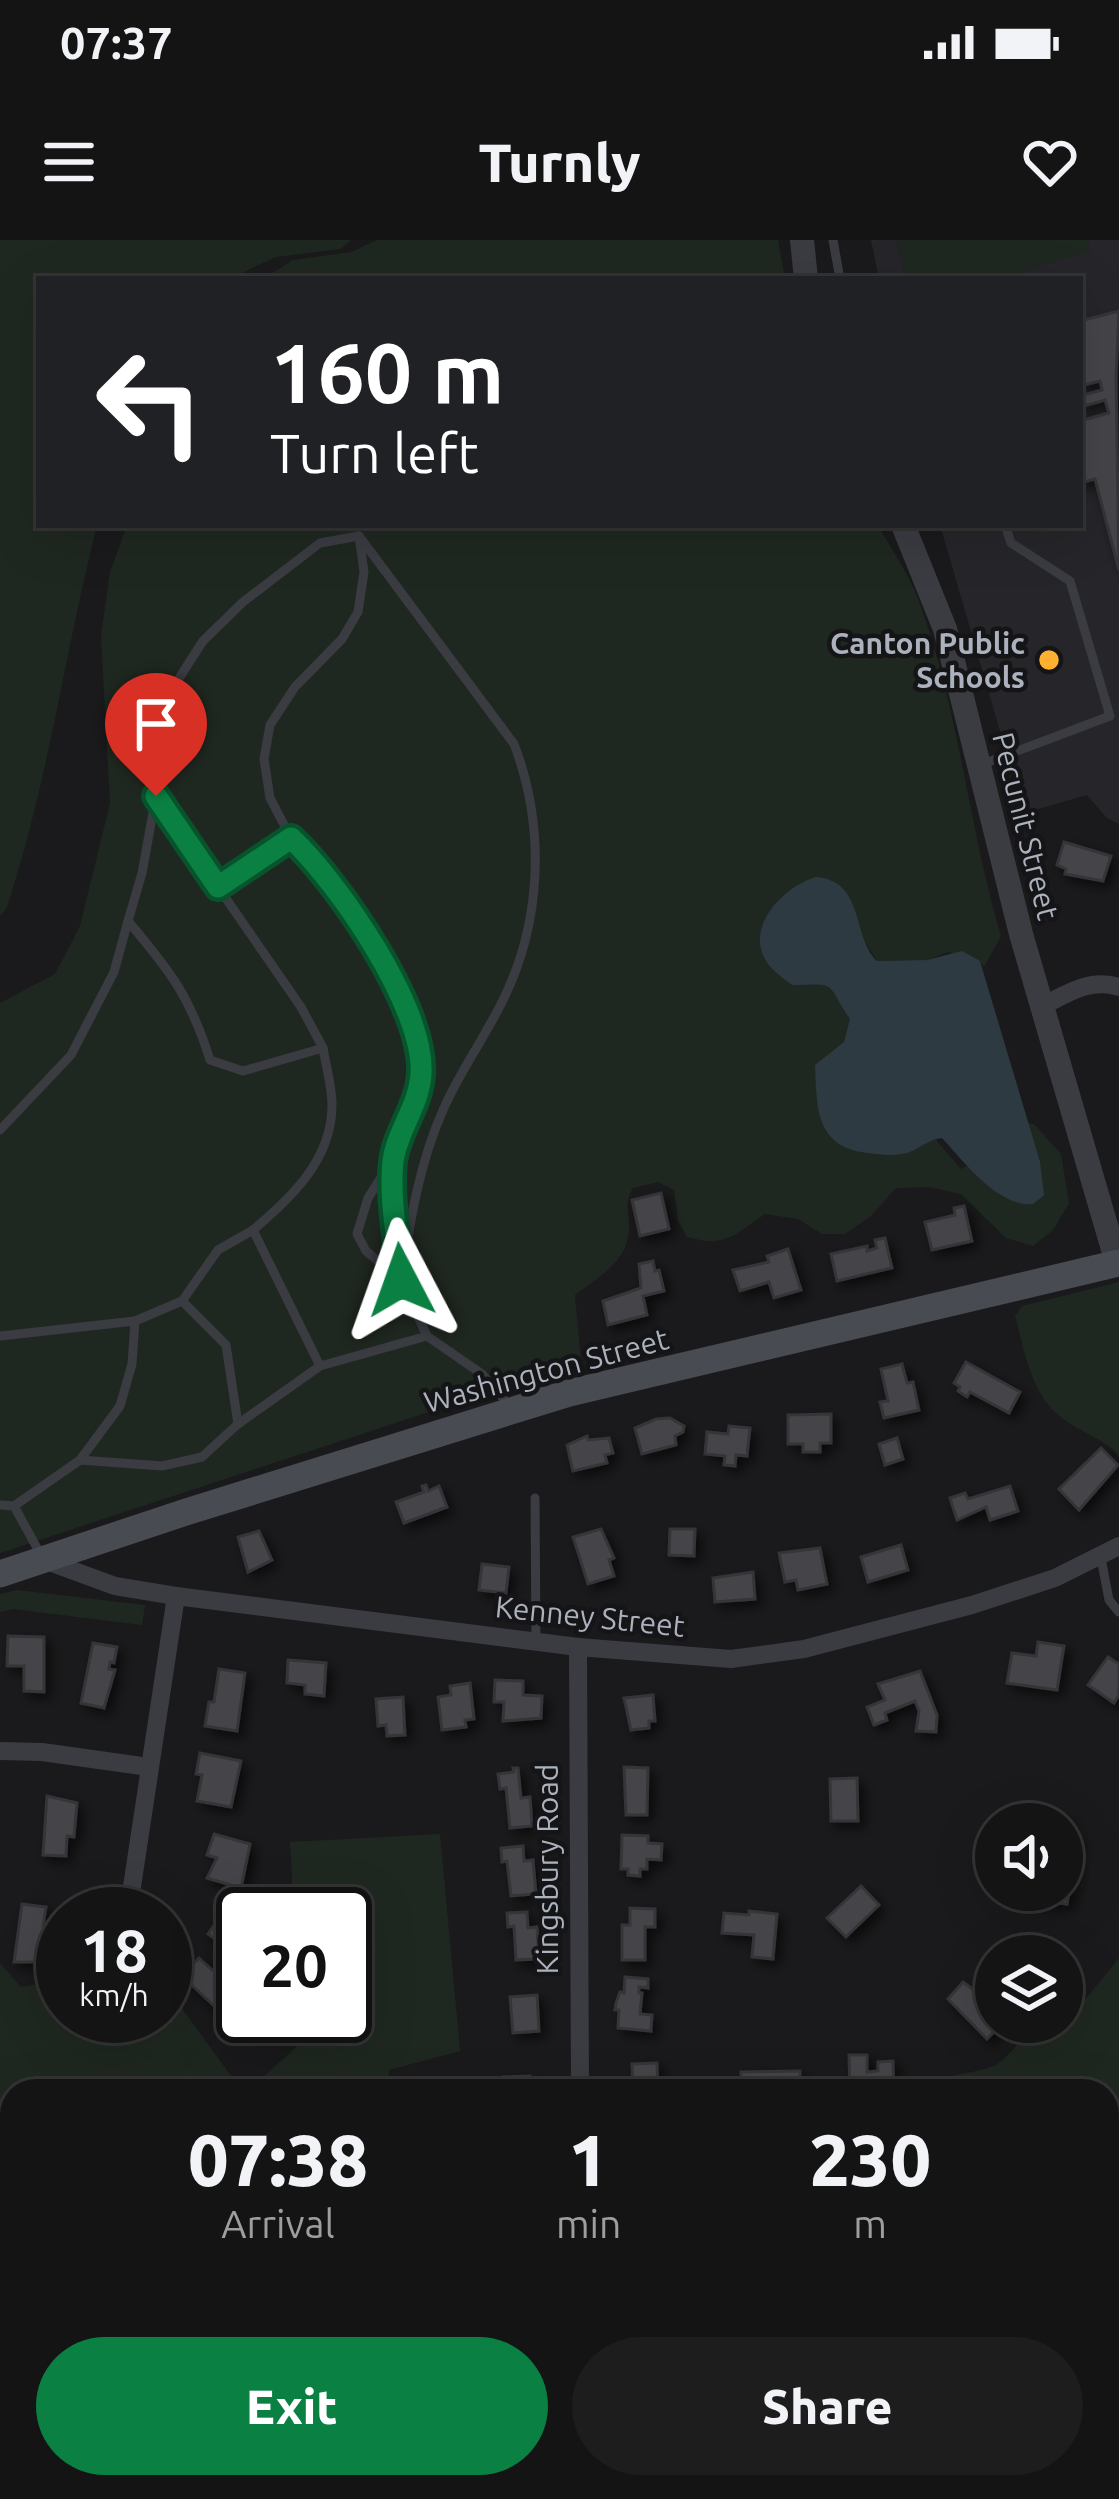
<!DOCTYPE html>
<html lang="en">
<head>
<meta charset="utf-8">
<style>
  :root { --surface:#141415; --page:#1d1d1e; --text:#f1f3f6; --muted:#9d9ea0; --line:#333334; --accent:#0b8043 }
  body { margin:0; font-family:Ubuntu,sans-serif; background:var(--page); color:var(--text); height:100vh; display:flex; flex-direction:column; font-size:45px; white-space:nowrap }
  * { box-sizing:border-box; margin:0 }
  p { font-size:39px; color:var(--muted) }
  .icon { flex:none; width:66px; height:66px; fill:none; stroke:currentColor; stroke-width:2; stroke-linecap:round; stroke-linejoin:round }
  .map { position:relative; flex:1; overflow:hidden }
  .drawer { position:absolute; left:0px; top:1839px; width:1119px; height:420px; display:flex; flex-direction:column; background:var(--surface); border-radius:36px 36px 0 0; box-shadow:0 12px 48px #0002,0 0 0 3px var(--line) }
  .drawer>* { flex:none }
  .hud { position:absolute; left:36px; top:36px; width:1047px; height:252px; border-radius:0px; box-shadow:0 12px 48px #0002,0 0 0 3px var(--line); background:#202124; color:#fff; overflow:hidden }
  .fabs { position:absolute; left:975px; top:1563px; display:grid; gap:24px }
  .fabs a { display:grid; place-items:center; width:108px; height:108px; border-radius:50%; background:var(--surface); box-shadow:0 12px 48px #0002,0 0 0 3px var(--line); font-size:60px }
  .speed { position:absolute; left:36px; top:1647px; display:flex; gap:24px; font-size:60px; font-weight:700; text-align:center }
  .speed>* { display:grid; place-content:center; width:156px; height:156px; border-radius:50%; background:var(--surface); box-shadow:0 12px 48px #0002,0 0 0 3px var(--line); line-height:1 }
  .speed small { font-size:30px; font-weight:400 }
  .speed .limit { border:6px solid #111; border-radius:18px; background:#fff; color:#111 }
  .pin { position:absolute; display:grid; place-items:center; width:102px; height:102px; color:#fff; margin:-123px -51px; border-radius:50% 50% 50% 0; rotate:-45deg; box-shadow:0 0 12px #0007 }
  .pin .icon { rotate:45deg }
  .me { position:absolute; width:132px; margin:-66px; rotate:356deg; stroke-linejoin:round; filter:drop-shadow(0 0 9px #0008) }
  .turn { display:flex; align-items:center; gap:42px; height:252px; padding:0 36px; font-size:54px }
  .turn .icon { width:156px; height:156px; stroke-width:2.5 }
  .turn b { display:block; font-size:84px; line-height:102px }
  .eta { display:flex; justify-content:space-evenly; align-items:center; height:204px; text-align:center }
  .eta b { font-size:72px; font-weight:800; line-height:84px }
  .cta { display:flex; gap:24px; margin-top:auto; padding:24px 36px }
  .cta a { flex:1; height:138px; border-radius:72px; background:var(--accent); color:#fff; font-size:48px; font-weight:800; line-height:138px; text-align:center }
  .cta a+a { background:var(--page); color:var(--text) }
  .status { display:flex; justify-content:space-between; align-items:center; height:84px; padding:0 60px; background:var(--surface); direction:ltr }
  .status svg { height:33px; fill:currentColor }
  header { display:flex; justify-content:space-between; align-items:center; height:156px; padding:0 36px; background:var(--surface); font-size:54px; font-weight:800 }
  .map>svg:first-child { display:block }
  .built { fill:#26262a }
  .green { fill:#1f2820 }
  .water { fill:#2e3a42 }
  .building { fill:#444549; stroke:#343439; stroke-width:3; filter:url(#shadow) }
  .lines { fill:none; stroke-linecap:round; stroke-linejoin:round }
  .path { stroke:#404349; stroke-width:3; stroke-dasharray:6 9; stroke-linecap:butt }
  .service { stroke:#3a3c42; stroke-width:9 }
  .minor { stroke:#3a3c42; stroke-width:18 }
  .tertiary { stroke:#3a3c42; stroke-width:24 }
  .secondary { stroke:#484b52; stroke-width:27 }
  .route-casing { stroke:#07532c; stroke-width:30 }
  .route { stroke:#0b8043; stroke-width:21 }
  .poi-dot { fill:#ffb030; stroke:#151517; stroke-width:4.5 }
  .labels { text-anchor:middle; dominant-baseline:central; stroke-width:9; stroke-linejoin:round; paint-order:stroke }
  .poi-label { font-size:30px; font-weight:bold; fill:#abb2bd; stroke:#151517; text-anchor:end }
  .street-label { font-size:30px; fill:#abb2bd; stroke:#151517 }
</style>
</head>
<body>
<div class="status"><b>07:37</b><svg viewBox="0 0 49 12"><path d="M0 12V9h3v3zM5 12V6h3v6zM10 12V3h3v9zM15 12V0h3v12zM26 1h20v11H26zM47 4h2v5h-2z"/></svg></div>
<header><svg class="icon" aria-label="menu" viewBox="0 0 24 24"><path d="M4 6h16M4 12h16M4 18h16"/></svg>Turnly<svg class="icon" aria-label="heart" viewBox="0 0 24 24"><path d="M12 20l-8-8c-3-5 5-10 8-4 3-6 11-1 8 4z"/></svg></header>
<div class="map">
<svg width="1119" height="2259" viewBox="0 0 1119 2259">
  <defs>
    <filter id="shadow"><feDropShadow dx="5.5" dy="5.5" stdDeviation="6" flood-color="#0009"/></filter>
  </defs>
  <rect width="100%" height="100%" fill="#1a1a1c"/>
  <!-- built -->
  <g class="built">
    <polygon points="871,0 1119,0 1119,584 1107,578 1087,555 1024,573 940,285 1080,285 1080,39 879,39"/>
    <polygon points="0,2168 12,2172 12,2247 205,2247 235,2259 0,2259"/>
  </g>
  <!-- green -->
  <g class="green">
    <path d="M0 0H351L341 9 276 17 229 39H39V285H97C65 412 48 542 7 667L0 676Z"/>
    <polygon points="377,0 778,0 785,39 263,39 293,20 351,12"/>
    <polygon points="896,0 1089,0 1090,10 1002,39 906,39"/>
    <path d="M127 285H878C891 309 909 334 918 359 959 468 968 585 1001 696L984 727 980 721 948 712 927 720 877 721 863 698 937 901 961 929 984 917 1014 882 1034 884 1061 914 1069 963 1053 990 1033 1006 1006 998 961 954 929 947 896 948 871 976 845 994H822L798 979 765 974C734 995 725 1008 687 997L678 981 674 950 658 942 633 948C624 963 629 971 629 987 629 1022 599 1036 575 1055L581 1122 0 1313V763L55 734 80 686 110 563 101 396 110 332Z"/>
    <path d="M1119 1042V1216C1102 1196 1074 1191 1056 1173 1030 1149 1024 1108 1015 1076L1022 1066Z"/>
    <polygon points="17,1350 145,1365 142,1385 13,1369 0,1372 0,1354"/>
    <polygon points="440,1594 460,1811 389,1830 387,1851 248,1851 303,1801 301,1776 345,1776 345,1674 294,1674 290,1602"/>
    <path d="M1119 1718V2072L1107 2068V1851H956L953 1836C966 1832 988 1831 999 1823 1022 1805 1027 1782 1062 1782V1776L1079 1767Z"/>
    <polygon points="0,1723 21,1747 63,1740 63,1776 165,1776 165,1745 242,1851 12,1851 12,2126 0,2122"/>
    <polygon points="325,2247 550,2247 546,2259 356,2259"/>
  </g>
  <!-- water -->
  <path class="water" d="M816 637C865 641 851 695 877 721L927 720 962 711 980 721 1040 922 1044 955 1033 964C998 967 964 922 942 898 928 899 920 909 907 913 895 916 880 915 868 913 815 907 817 868 815 825L844 802 850 779C824 740 839 744 792 745 782 737 769 729 764 717 747 683 787 645 816 637Z"/>
  <!-- building -->
  <g class="building">
    <polygon points="1119,71 1116,137 1119,330 1095,239 1080,243 1080,181 1109,173 1105,160 1080,167 1080,156 1102,150 1100,141 1080,146 1080,81"/>
    <polygon points="1064,602 1111,616 1103,641 1065,634 1066,629 1057,625"/>
    <polygon points="661,953 669,989 640,996 632,960"/>
    <polygon points="964,966 972,1001 932,1010 925,982 955,975 954,968"/>
    <polygon points="885,998 892,1028 837,1041 831,1014 867,1006 867,1011 877,1008 875,1000"/>
    <polygon points="788,1009 801,1050 774,1058 769,1042 740,1051 733,1030 769,1022 767,1016"/>
    <polygon points="653,1021 655,1031 659,1030 664,1051 643,1056 647,1075 608,1085 603,1061 641,1048 639,1024"/>
    <polygon points="966,1122 1020,1152 1009,1173 970,1152 967,1157 958,1151 960,1147 954,1143"/>
    <polygon points="902,1124 907,1143 913,1142 919,1170 884,1178 880,1162 888,1161 881,1129"/>
    <polygon points="831,1174 831,1203 820,1203 820,1212 803,1212 803,1204 788,1204 788,1175"/>
    <polygon points="670,1178 684,1186 683,1192 675,1196 676,1205 642,1214 635,1188 656,1179"/>
    <polygon points="729,1186 750,1188 747,1216 736,1215 735,1226 724,1225 725,1216 705,1214 707,1192 728,1194"/>
    <polygon points="587,1196 588,1200 609,1198 613,1213 605,1215 607,1223 573,1231 567,1205"/>
    <polygon points="897,1198 903,1219 885,1225 879,1204"/>
    <polygon points="1101,1208 1118,1225 1079,1270 1059,1249"/>
    <polygon points="426,1245 428,1251 439,1246 447,1267 404,1283 396,1262 424,1252 422,1246"/>
    <polygon points="1010,1246 1018,1271 990,1280 986,1267 957,1280 950,1258 965,1253 968,1259"/>
    <polygon points="601,1289 614,1318 609,1320 614,1336 588,1344 573,1297"/>
    <polygon points="670,1289 695,1289 694,1316 669,1315"/>
    <polygon points="259,1291 272,1320 248,1332 238,1297"/>
    <polygon points="901,1305 908,1330 868,1342 861,1317"/>
    <polygon points="820,1308 827,1344 798,1350 796,1340 785,1342 779,1313"/>
    <polygon points="482,1324 509,1327 506,1353 479,1350"/>
    <polygon points="753,1332 755,1359 715,1362 713,1338"/>
    <polygon points="8,1396 44,1397 44,1452 24,1451 24,1426 7,1426"/>
    <polygon points="1038,1402 1064,1406 1057,1450 1007,1443 1012,1413 1036,1416"/>
    <polygon points="93,1403 117,1407 114,1423 110,1422 109,1429 115,1430 104,1468 81,1463"/>
    <polygon points="1108,1417 1119,1424 1119,1455 1114,1463 1088,1445"/>
    <polygon points="288,1420 326,1423 324,1456 305,1454 305,1445 287,1443"/>
    <polygon points="219,1429 245,1433 237,1491 205,1486 209,1462 214,1462"/>
    <polygon points="920,1431 937,1475 936,1492 916,1491 919,1471 915,1461 885,1473 887,1480 874,1485 867,1467 885,1460 878,1444"/>
    <polygon points="495,1440 523,1441 523,1455 542,1456 541,1478 503,1481 504,1462 494,1462"/>
    <polygon points="470,1443 474,1479 465,1480 466,1487 442,1490 438,1457 451,1455 450,1446"/>
    <polygon points="653,1455 655,1481 649,1481 649,1488 631,1490 624,1458"/>
    <polygon points="403,1457 405,1495 387,1496 386,1485 378,1486 376,1459"/>
    <polygon points="200,1513 241,1521 231,1567 197,1561 202,1535 196,1534"/>
    <polygon points="624,1527 648,1528 647,1575 626,1575"/>
    <polygon points="513,1528 518,1528 521,1558 530,1557 532,1586 510,1588 506,1548 500,1549 498,1534 514,1532"/>
    <polygon points="857,1538 858,1581 831,1581 830,1539"/>
    <polygon points="47,1556 77,1563 74,1597 67,1596 66,1616 43,1615"/>
    <polygon points="1042,1576 1069,1579 1067,1596 1078,1597 1067,1664 1029,1659 1030,1650 1062,1650 1062,1584 1032,1584 1041,1584"/>
    <polygon points="214,1594 250,1604 241,1648 207,1638 217,1618 207,1615"/>
    <polygon points="622,1595 648,1596 648,1603 662,1604 661,1620 647,1619 647,1629 640,1629 640,1636 628,1635 628,1629 621,1629"/>
    <polygon points="523,1606 524,1621 533,1620 536,1654 511,1656 507,1621 502,1622 501,1608"/>
    <polygon points="861,1646 879,1665 846,1697 827,1678"/>
    <polygon points="22,1664 46,1667 43,1686 49,1686 44,1722 14,1722"/>
    <polygon points="630,1668 655,1669 655,1687 645,1687 645,1720 622,1720 622,1685 630,1685"/>
    <polygon points="749,1671 777,1674 773,1719 752,1717 754,1695 722,1693 724,1673 749,1675"/>
    <polygon points="527,1672 528,1688 537,1687 539,1719 516,1720 514,1686 508,1687 507,1673"/>
    <polygon points="237,1677 243,1681 243,1719 208,1694 219,1678 230,1687"/>
    <polygon points="199,1718 243,1758 227,1778 182,1736"/>
    <polygon points="625,1737 648,1739 648,1748 639,1747 639,1753 642,1753 640,1774 652,1775 651,1791 618,1788 619,1770 615,1770 616,1763 620,1752 624,1753"/>
    <polygon points="963,1742 996,1767 996,1782 1003,1782 987,1799 948,1759"/>
    <polygon points="537,1755 539,1791 513,1793 510,1757"/>
    <polygon points="849,1815 867,1815 867,1832 878,1831 878,1822 893,1821 894,1851 850,1851"/>
    <polygon points="657,1823 658,1851 633,1851 632,1824"/>
    <polygon points="800,1831 800,1851 741,1851 741,1832"/>
    <polygon points="530,1836 530,1851 504,1851 503,1837"/>
  </g>
  <g class="lines">
    <!-- path -->
    <g class="path">
      <polyline points="0,2239 4,2226"/>
      <polyline points="106,2259 111,2247"/>
    </g>
    <!-- service -->
    <g class="service">
      <polyline points="833,0 840,39"/>
      <polyline points="983,524 1110,476 1070,341 1011,303 1005,285"/>
      <polyline points="156,556 218,647"/>
      <polyline points="291,598 218,647 301,767 323,808"/>
      <polyline points="128,681 142,633 156,556 158,497 174,446 203,401 243,362 320,303 359,296"/>
      <path d="M0 890 71 815 114 732 128 681C170 731 190 756 210 820L243 831 323 808C326 826 332 847 332 865 332 920 291 958 253 990L320 1126"/>
      <polyline points="393,919 368,958 357,994 366,1011 401,1040"/>
      <path d="M401 1040C410 982 419 924 443 870 459 833 483 800 501 764 542 684 546 588 514 504L359 296 364 332 358 372 342 399 295 447 270 485 264 519 270 558 291 598 312 618 395 742 416 789 422 829 419 856 393 919 401 1040 427 1096 482 1134 510 1166"/>
      <polyline points="135,1081 182,1061"/>
      <polyline points="0,1096 135,1081 132,1124 120,1166 80,1220 162,1226 202,1217 238,1184 320,1126 427,1096"/>
      <polyline points="238,1184 226,1105 182,1061 218,1010 253,990"/>
      <polyline points="535,1258 536,1401"/>
      <polyline points="0,1265 14,1266 42,1317"/>
      <polyline points="14,1266 80,1220"/>
      <polyline points="1101,1318 1109,1360 1119,1372"/>
      <polyline points="0,1949 12,1954"/>
      <polyline points="348,2247 349,2259"/>
      <polyline points="125,2259 129,2247"/>
      <polyline points="210,2259 214,2247"/>
    </g>
    <!-- minor -->
    <g class="minor">
      <path d="M1042 766C1069 753 1089 738 1119 747"/>
      <polyline points="44,1320 115,1346 176,1356 578,1407 731,1419 804,1409 972,1365 1055,1338 1119,1306"/>
      <polyline points="578,1407 580,1851"/>
      <polyline points="0,1511 42,1512 149,1527"/>
      <polyline points="128,1673 176,1356"/>
      <polyline points="1107,2196 1119,2199"/>
    </g>
    <!-- tertiary -->
    <g class="tertiary">
      <polyline points="802,0 806,39"/>
      <polyline points="903,285 945,389 1021,694 1117,1023"/>
    </g>
    <!-- secondary -->
    <g class="secondary">
      <polyline points="0,1334 186,1272 569,1153 1119,1023"/>
      <polyline points="0,2150 12,2155"/>
      <polyline points="253,2247 284,2259"/>
    </g>
  </g>
  <g class="lines">
    <!-- route casing -->
    <g class="route-casing">
      <path id="route" d="M156 556 218 647 291 598C338 642 425 768 421 834 419 866 397 891 393 921 389 959 398 1002 401 1040"/>
    </g>
    <!-- route -->
    <use href="#route" class="route"/>
  </g>
  <!-- markers -->
  <circle class="poi-dot" cx="1049" cy="420" r="12"/>
  <g class="labels">
    <!-- poi labels -->
    <g class="poi-label">
      <text x="1025" y="403">Canton Public<tspan x="1025" dy="34">Schools</tspan></text>
    </g>
    <!-- street labels -->
    <g class="street-label">
      <text transform="translate(1026 586) rotate(76)">Pecunit Street</text>
      <text transform="translate(546 1130) rotate(-15)">Washington Street</text>
      <text transform="translate(590 1376) rotate(6)">Kenney Street</text>
      <text transform="translate(547 1629) rotate(-90)">Kingsbury Road</text>
    </g>
  </g>
</svg>
<div class="fabs">
<a><svg class="icon" aria-label="sound" viewBox="0 0 24 24"><path d="M4 9h4l5-4v14l-5-4H4zM17 9q2 3 0 6"/></svg></a>
<a><svg class="icon" aria-label="layers" viewBox="0 0 24 24"><path d="M12 4l9 5-9 5-9-5zM3 14l9 5 9-5"/></svg></a>
</div>
<div class="speed"><div>18<small>km/h</small></div><div class="limit">20</div></div>
<div class="pin" style="left:156px;top:556px;background:#d93025"><svg class="icon" aria-label="arrive" viewBox="0 0 24 24"><path d="M6 21V4h12l-3 4 3 4H6"/></svg></div>
<svg class="me" style="left:401px;top:1040px" viewBox="-20 -20 40 40"><path d="M0-17L14 15 0 8-14 15z" fill="#0b8043" stroke="#fff" stroke-width="4"/></svg>
<div class="hud">
<div class="turn"><svg class="icon" aria-label="left" viewBox="0 0 24 24"><path d="M17 20v-9H6M10 6l-5 5 5 5"/></svg><div><b>160 m</b>Turn left</div></div>
</div>
<section class="drawer">
<div class="eta">
<div><b>07:38</b><p>Arrival</p></div>
<div><b>1</b><p>min</p></div>
<div><b>230</b><p>m</p></div>
</div>
<div class="cta"><a>Exit</a><a>Share</a></div>
</section>
</div>
</body>
</html>
